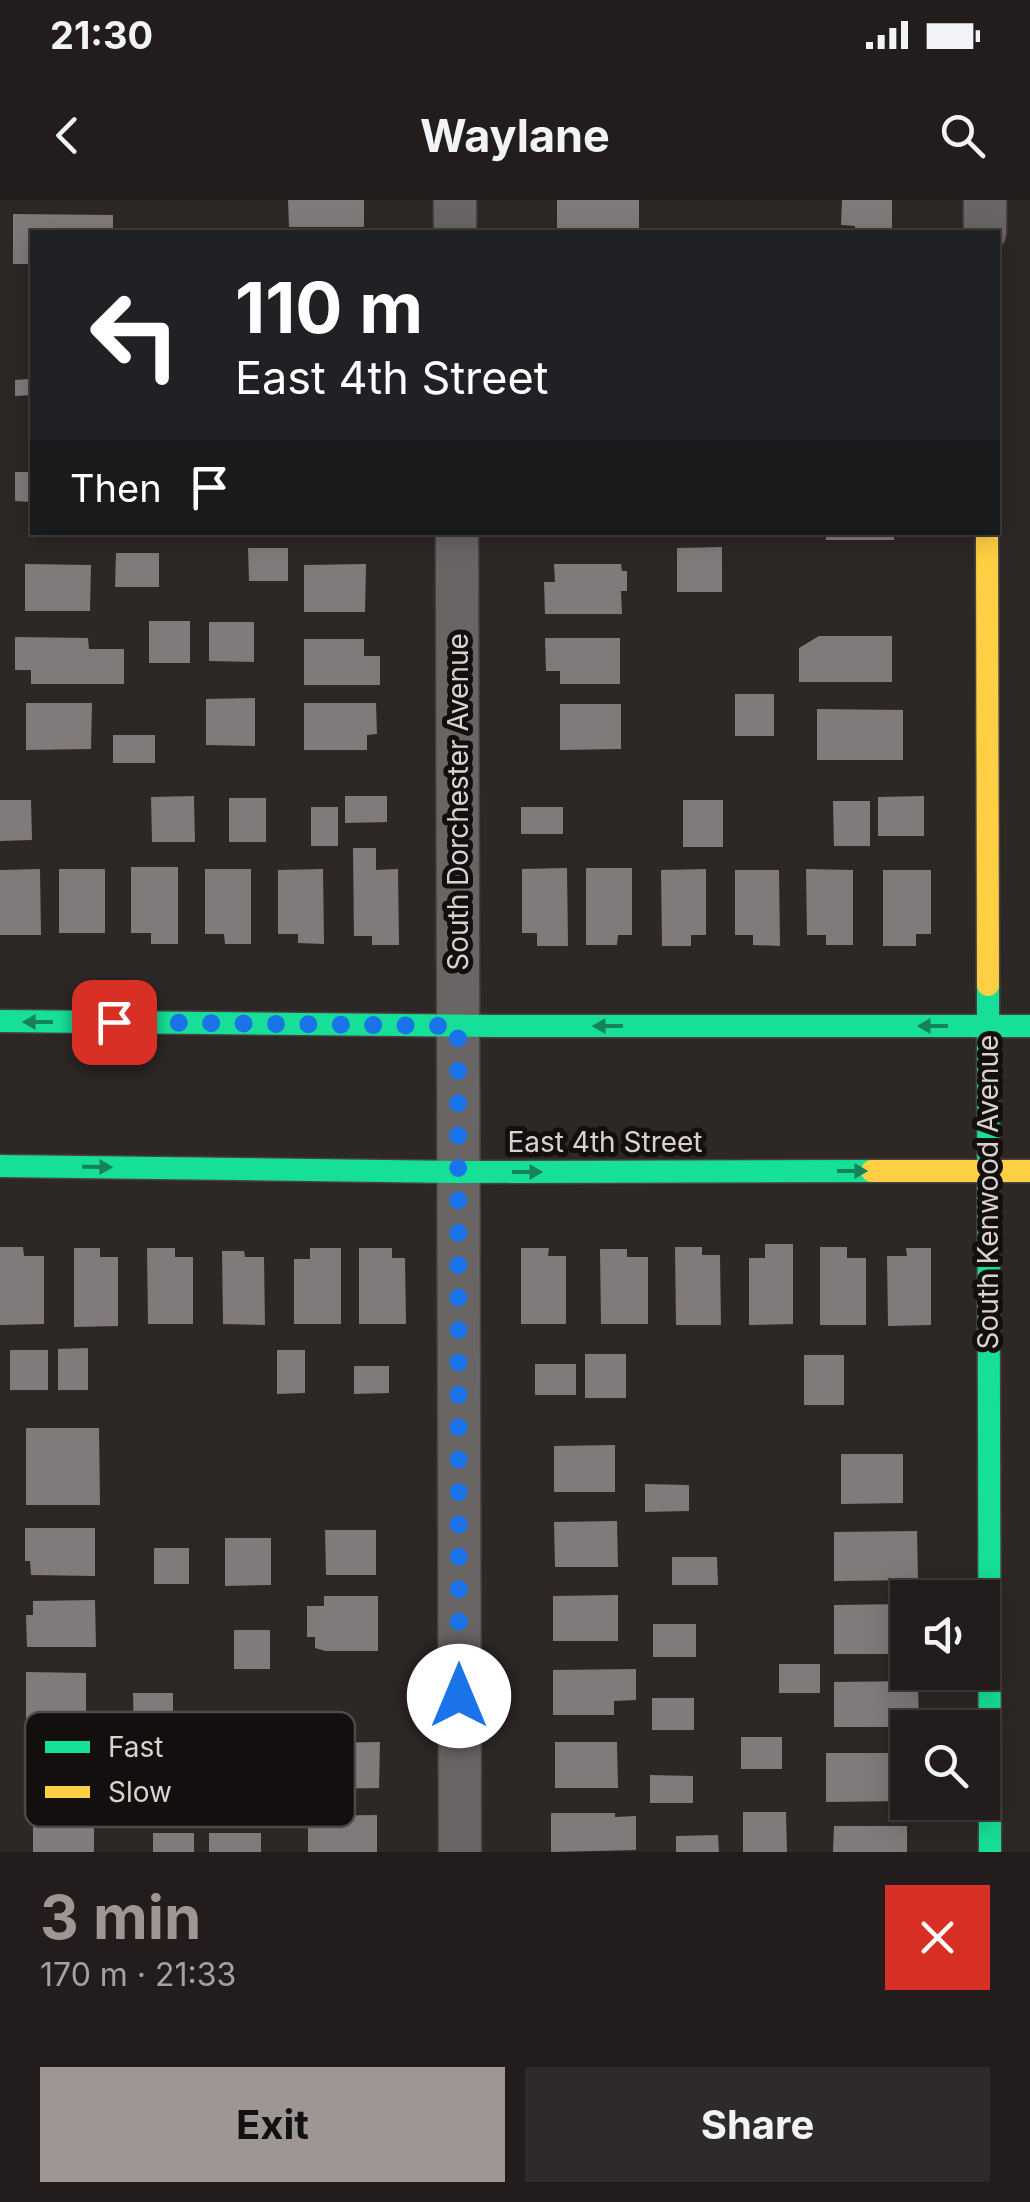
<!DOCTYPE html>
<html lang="en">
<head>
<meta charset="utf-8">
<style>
  :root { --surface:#221d1c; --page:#2e2a29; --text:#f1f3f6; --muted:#a2a2a3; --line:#3f3b3b; --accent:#9d9695 }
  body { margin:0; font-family:Inter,sans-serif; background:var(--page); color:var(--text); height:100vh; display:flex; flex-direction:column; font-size:38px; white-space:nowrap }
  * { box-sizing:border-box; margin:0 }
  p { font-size:32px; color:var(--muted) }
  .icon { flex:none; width:55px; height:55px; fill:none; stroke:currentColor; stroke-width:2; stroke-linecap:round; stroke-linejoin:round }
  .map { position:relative; height:1652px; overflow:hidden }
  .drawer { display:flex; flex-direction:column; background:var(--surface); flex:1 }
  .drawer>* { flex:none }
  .banner { position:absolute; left:30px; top:30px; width:970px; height:305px; border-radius:0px; box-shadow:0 5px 25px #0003,0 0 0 2px var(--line); background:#202124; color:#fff; overflow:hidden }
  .tools { position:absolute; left:890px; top:1380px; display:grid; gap:20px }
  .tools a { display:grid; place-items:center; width:110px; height:110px; border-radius:0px; background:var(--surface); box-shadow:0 5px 25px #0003,0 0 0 2px var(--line); font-size:50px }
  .pin { position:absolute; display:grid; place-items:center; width:85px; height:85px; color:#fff; margin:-42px; border-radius:20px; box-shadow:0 5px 15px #0006 }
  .me { position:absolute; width:110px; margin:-55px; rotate:0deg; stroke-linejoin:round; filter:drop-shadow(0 0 8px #0008) }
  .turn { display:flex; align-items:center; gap:35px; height:210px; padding:0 40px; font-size:45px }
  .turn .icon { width:130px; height:130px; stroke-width:2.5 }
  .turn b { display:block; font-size:70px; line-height:85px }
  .then { display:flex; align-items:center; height:95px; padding:0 40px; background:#0003; gap:20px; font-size:38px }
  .round { display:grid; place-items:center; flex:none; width:105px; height:105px; border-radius:0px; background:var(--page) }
  .head { display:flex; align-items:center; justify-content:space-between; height:170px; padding:0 40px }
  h1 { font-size:60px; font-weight:700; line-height:75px; color:var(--accent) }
  .primary-button { display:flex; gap:20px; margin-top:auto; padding:20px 40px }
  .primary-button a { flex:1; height:115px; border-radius:0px; background:var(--accent); color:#111; font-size:40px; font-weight:700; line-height:115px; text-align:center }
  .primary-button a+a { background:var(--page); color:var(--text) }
  .status { display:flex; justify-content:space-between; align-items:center; height:70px; padding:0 50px; background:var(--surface); direction:ltr }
  .status svg { height:28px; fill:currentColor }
  header { display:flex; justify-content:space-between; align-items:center; height:130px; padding:0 40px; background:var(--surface); font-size:45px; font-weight:700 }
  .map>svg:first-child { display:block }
  .building { fill:#807a7a }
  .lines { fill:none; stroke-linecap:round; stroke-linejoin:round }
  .street-casing { stroke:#484342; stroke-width:45 }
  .fast-casing { stroke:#484342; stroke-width:25 }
  .slow-casing { stroke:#484342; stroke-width:25 }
  .street { stroke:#696564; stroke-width:42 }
  .fast { stroke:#16e098; stroke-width:22 }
  .slow { stroke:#ffcf43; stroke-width:22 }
  .oneway { fill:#15825a }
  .route { stroke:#1a73e8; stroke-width:18; stroke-dasharray:0 32.4 }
  .labels { text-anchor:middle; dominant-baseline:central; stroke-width:10; stroke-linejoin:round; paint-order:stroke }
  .street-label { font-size:28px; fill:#d9d2d1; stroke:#140f0f }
  .key { fill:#140f0f; stroke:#4f4a49; stroke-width:2.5 }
  .key-label { font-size:28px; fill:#d9d2d1 }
</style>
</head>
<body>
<div class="status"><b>21:30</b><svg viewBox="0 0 49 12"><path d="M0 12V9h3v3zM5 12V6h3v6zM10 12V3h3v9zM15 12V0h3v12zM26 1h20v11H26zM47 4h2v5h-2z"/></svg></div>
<header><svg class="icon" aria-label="back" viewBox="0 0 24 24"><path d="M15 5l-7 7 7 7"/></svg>Waylane<svg class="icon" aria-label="search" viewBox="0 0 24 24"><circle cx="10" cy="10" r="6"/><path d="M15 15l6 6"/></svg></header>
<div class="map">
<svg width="1030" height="1652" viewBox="0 0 1030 1652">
  <rect width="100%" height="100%" fill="#2d2726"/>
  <!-- building -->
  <g class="building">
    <polygon points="288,0 364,0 364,27 289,27"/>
    <rect x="557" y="0" width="82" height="32"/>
    <polygon points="842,0 892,0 892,32 855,32 855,26 841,25"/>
    <polygon points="13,14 113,15 113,32 32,32 32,64 13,64"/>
    <polygon points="29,168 32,168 32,195 15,196 15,180 29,179"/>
    <polygon points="15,272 32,272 32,302 15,301"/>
    <rect x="303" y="332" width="62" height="5"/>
    <rect x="543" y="332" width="77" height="5"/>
    <rect x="826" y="332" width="68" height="8"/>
    <polygon points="722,347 722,392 677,392 677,348"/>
    <polygon points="248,348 288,348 288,381 249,381"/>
    <polygon points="116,353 159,353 159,387 115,387"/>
    <polygon points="25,364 91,365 90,411 25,411"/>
    <polygon points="366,364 365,412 304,412 304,365"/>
    <polygon points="554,364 621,364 622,371 627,371 627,391 621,391 622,414 545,414 544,382 555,382"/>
    <rect x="149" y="421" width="41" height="42"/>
    <polygon points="209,422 254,422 254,462 209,461"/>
    <polygon points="819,436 892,436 892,482 799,482 799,448"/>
    <polygon points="15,437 88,438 89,449 124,449 124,484 31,484 31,470 15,470"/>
    <polygon points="545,438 620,438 620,484 560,484 560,471 546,471"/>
    <polygon points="304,439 364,439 364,456 380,456 380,485 304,485"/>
    <rect x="735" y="494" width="39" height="42"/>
    <polygon points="255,498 255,546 206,545 206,499"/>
    <polygon points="26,503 92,503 91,549 26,550"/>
    <polygon points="304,503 376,503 377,534 367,535 367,550 304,550"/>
    <polygon points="560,504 621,504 621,549 560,550"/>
    <polygon points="817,509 903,510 903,560 817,560"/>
    <rect x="113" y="535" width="42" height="28"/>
    <polygon points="194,596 195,642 152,642 151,597"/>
    <polygon points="345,596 387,596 387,622 345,623"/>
    <polygon points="924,596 924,636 878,636 878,597"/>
    <rect x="229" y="598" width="37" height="44"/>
    <polygon points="0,600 31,600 32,640 0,641"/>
    <rect x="683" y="600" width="40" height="47"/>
    <polygon points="833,601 870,601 870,646 834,646"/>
    <rect x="311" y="607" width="27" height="39"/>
    <rect x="521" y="607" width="42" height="27"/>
    <polygon points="353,648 376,648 376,670 398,669 399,745 372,745 372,736 354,736"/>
    <polygon points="131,667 178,667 178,744 151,744 151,733 131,733"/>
    <polygon points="567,668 568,746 537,746 537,733 522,733 522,669"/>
    <polygon points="586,668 632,668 632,735 618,735 617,745 586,745"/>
    <polygon points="40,669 41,735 0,735 0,670"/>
    <rect x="59" y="669" width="46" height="64"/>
    <polygon points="205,669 251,669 251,744 225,744 224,734 205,734"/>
    <polygon points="323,669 324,744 298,743 298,734 278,734 278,670"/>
    <polygon points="706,669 706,735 691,735 691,746 662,746 661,670"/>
    <polygon points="806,669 853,670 853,745 826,745 826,735 807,735"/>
    <polygon points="735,670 779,670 780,746 753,745 753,735 735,735"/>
    <polygon points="883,670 931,670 931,734 916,734 916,746 883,746"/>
    <polygon points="765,1044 793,1044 793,1124 749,1125 749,1058 765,1058"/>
    <polygon points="0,1047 23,1047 24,1056 44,1056 44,1124 0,1125"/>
    <polygon points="675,1047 702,1047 702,1055 720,1055 721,1125 676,1125"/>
    <polygon points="820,1047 847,1047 847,1058 866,1058 866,1125 820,1125"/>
    <polygon points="74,1048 100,1048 100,1057 118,1057 118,1126 74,1127"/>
    <polygon points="147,1048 175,1048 175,1057 193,1057 193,1124 148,1124"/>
    <polygon points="310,1048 341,1048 341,1124 294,1124 294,1059 310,1059"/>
    <polygon points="359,1048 392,1048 392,1058 405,1058 406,1124 359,1124"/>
    <polygon points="521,1048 549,1048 548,1056 566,1056 566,1124 521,1124"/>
    <polygon points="906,1048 931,1048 931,1125 888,1126 887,1056 907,1056"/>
    <polygon points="600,1049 627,1049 627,1057 648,1057 648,1124 601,1124"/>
    <polygon points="222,1051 244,1051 245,1057 264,1057 265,1125 223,1124"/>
    <polygon points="88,1148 88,1190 58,1190 58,1149"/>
    <rect x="10" y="1150" width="38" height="40"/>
    <polygon points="277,1150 305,1150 305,1193 277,1194"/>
    <rect x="585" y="1154" width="41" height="44"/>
    <rect x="804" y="1155" width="40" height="50"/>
    <rect x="535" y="1164" width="41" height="31"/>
    <polygon points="354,1166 389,1166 389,1193 354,1194"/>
    <polygon points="26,1228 99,1228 100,1305 26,1305"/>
    <polygon points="615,1245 615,1292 554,1292 554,1246"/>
    <polygon points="841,1254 903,1254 903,1303 841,1304"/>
    <polygon points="645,1284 689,1285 689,1311 645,1312"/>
    <polygon points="617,1321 618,1367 555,1367 554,1322"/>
    <polygon points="25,1328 95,1328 95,1376 31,1375 30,1361 25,1361"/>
    <polygon points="325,1330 376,1330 376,1375 326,1375"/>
    <polygon points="917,1331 918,1380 834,1381 834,1332"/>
    <polygon points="225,1338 271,1338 271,1385 225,1386"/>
    <rect x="154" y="1348" width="35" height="36"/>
    <polygon points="672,1357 717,1357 718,1385 672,1385"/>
    <polygon points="618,1395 618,1441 553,1441 553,1396"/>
    <polygon points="324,1396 378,1396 378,1451 325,1451 315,1448 315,1437 307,1437 307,1406 324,1406"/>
    <polygon points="95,1400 96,1447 27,1447 26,1415 33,1415 33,1401"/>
    <polygon points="908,1404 908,1454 834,1454 834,1405"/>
    <rect x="653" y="1424" width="43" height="33"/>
    <rect x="234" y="1430" width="36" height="39"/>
    <rect x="779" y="1464" width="41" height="29"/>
    <polygon points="636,1469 636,1500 614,1501 614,1515 553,1515 553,1470"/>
    <polygon points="26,1472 86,1473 86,1519 26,1520"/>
    <polygon points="918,1481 919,1527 834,1527 834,1482"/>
    <polygon points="133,1493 173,1493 173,1532 134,1532"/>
    <rect x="652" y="1498" width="42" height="32"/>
    <rect x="741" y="1537" width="41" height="32"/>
    <polygon points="380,1542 379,1588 320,1589 320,1543"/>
    <polygon points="555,1542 617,1542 618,1588 555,1588"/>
    <polygon points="826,1553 907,1553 908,1601 826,1602"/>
    <polygon points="650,1575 693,1576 693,1603 650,1603"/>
    <polygon points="743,1612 786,1612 787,1652 743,1652"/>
    <polygon points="551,1613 615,1613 615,1617 636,1616 636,1650 551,1652"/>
    <polygon points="377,1615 377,1652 308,1652 308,1616"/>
    <rect x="33" y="1617" width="61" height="35"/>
    <polygon points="834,1626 907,1626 907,1652 833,1652"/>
    <rect x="153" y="1633" width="41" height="19"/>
    <rect x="209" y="1633" width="52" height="19"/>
    <polygon points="718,1635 719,1652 676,1652 676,1636"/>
  </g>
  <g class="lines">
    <!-- street casing -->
    <g class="street-casing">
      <g id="street">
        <polyline points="455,0 455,32"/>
        <polyline points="985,0 985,32"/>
        <polyline points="457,332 460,1652"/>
      </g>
    </g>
    <!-- fast casing -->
    <g class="fast-casing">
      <g id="fast">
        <polyline points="988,785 990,1652"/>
        <polyline points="0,821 496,826 1030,826"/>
        <polyline points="0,966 458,972 872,971"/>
      </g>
    </g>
    <!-- slow casing -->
    <g class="slow-casing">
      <g id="slow">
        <polyline points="987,332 988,785"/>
        <polyline points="872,971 1030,971"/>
      </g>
    </g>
    <!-- street -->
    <use href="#street" class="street"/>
    <!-- fast -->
    <use href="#fast" class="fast"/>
    <!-- slow -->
    <use href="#slow" class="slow"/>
  </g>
  <!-- one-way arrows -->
  <defs><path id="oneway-solid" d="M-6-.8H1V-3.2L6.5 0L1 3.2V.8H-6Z" transform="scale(2.5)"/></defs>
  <g class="oneway">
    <use href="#oneway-solid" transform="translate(38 822) rotate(-180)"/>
    <use href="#oneway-solid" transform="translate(608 826) rotate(180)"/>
    <use href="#oneway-solid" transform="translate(933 826) rotate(-180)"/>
    <use href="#oneway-solid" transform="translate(97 967) rotate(1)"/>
    <use href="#oneway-solid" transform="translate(852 971)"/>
    <use href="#oneway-solid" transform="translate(527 972)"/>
  </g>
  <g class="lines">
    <!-- route -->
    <polyline class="route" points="114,822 458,826 459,1496"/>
  </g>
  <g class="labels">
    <!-- street labels -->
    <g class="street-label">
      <text transform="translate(458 602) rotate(-90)">South Dorchester Avenue</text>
      <text x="605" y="942">East 4th Street</text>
      <text transform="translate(988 992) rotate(-90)">South Kenwood Avenue</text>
    </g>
  </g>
  <!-- legend -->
  <rect x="25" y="1512" width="330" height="115" rx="15" class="key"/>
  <rect x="45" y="1541" width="45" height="12" fill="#16e098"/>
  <rect x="45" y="1586" width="45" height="12" fill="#ffcf43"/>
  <g class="key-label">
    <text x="108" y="1557">Fast</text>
    <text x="108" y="1602">Slow</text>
  </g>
</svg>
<div class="tools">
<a><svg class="icon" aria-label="sound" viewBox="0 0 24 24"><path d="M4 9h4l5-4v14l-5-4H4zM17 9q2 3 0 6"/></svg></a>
<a><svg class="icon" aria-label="search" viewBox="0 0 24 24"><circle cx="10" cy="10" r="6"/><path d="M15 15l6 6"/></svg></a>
</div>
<div class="pin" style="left:114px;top:822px;background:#d93025"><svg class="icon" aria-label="arrive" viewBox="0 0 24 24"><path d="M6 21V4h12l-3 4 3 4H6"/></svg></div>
<svg class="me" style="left:459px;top:1496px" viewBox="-20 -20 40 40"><circle r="19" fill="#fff"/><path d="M0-13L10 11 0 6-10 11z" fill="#1a73e8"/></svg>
<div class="banner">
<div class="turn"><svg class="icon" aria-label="left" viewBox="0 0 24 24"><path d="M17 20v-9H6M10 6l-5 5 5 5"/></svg><div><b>110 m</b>East 4th Street</div></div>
<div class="then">Then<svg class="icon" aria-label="arrive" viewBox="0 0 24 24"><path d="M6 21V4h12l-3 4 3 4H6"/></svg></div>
</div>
</div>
<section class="drawer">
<div class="head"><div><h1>3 min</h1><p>170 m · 21:33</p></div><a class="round" style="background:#d93025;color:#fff"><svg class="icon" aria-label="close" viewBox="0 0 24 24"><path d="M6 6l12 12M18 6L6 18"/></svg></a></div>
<div class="primary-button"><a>Exit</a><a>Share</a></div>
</section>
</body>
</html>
